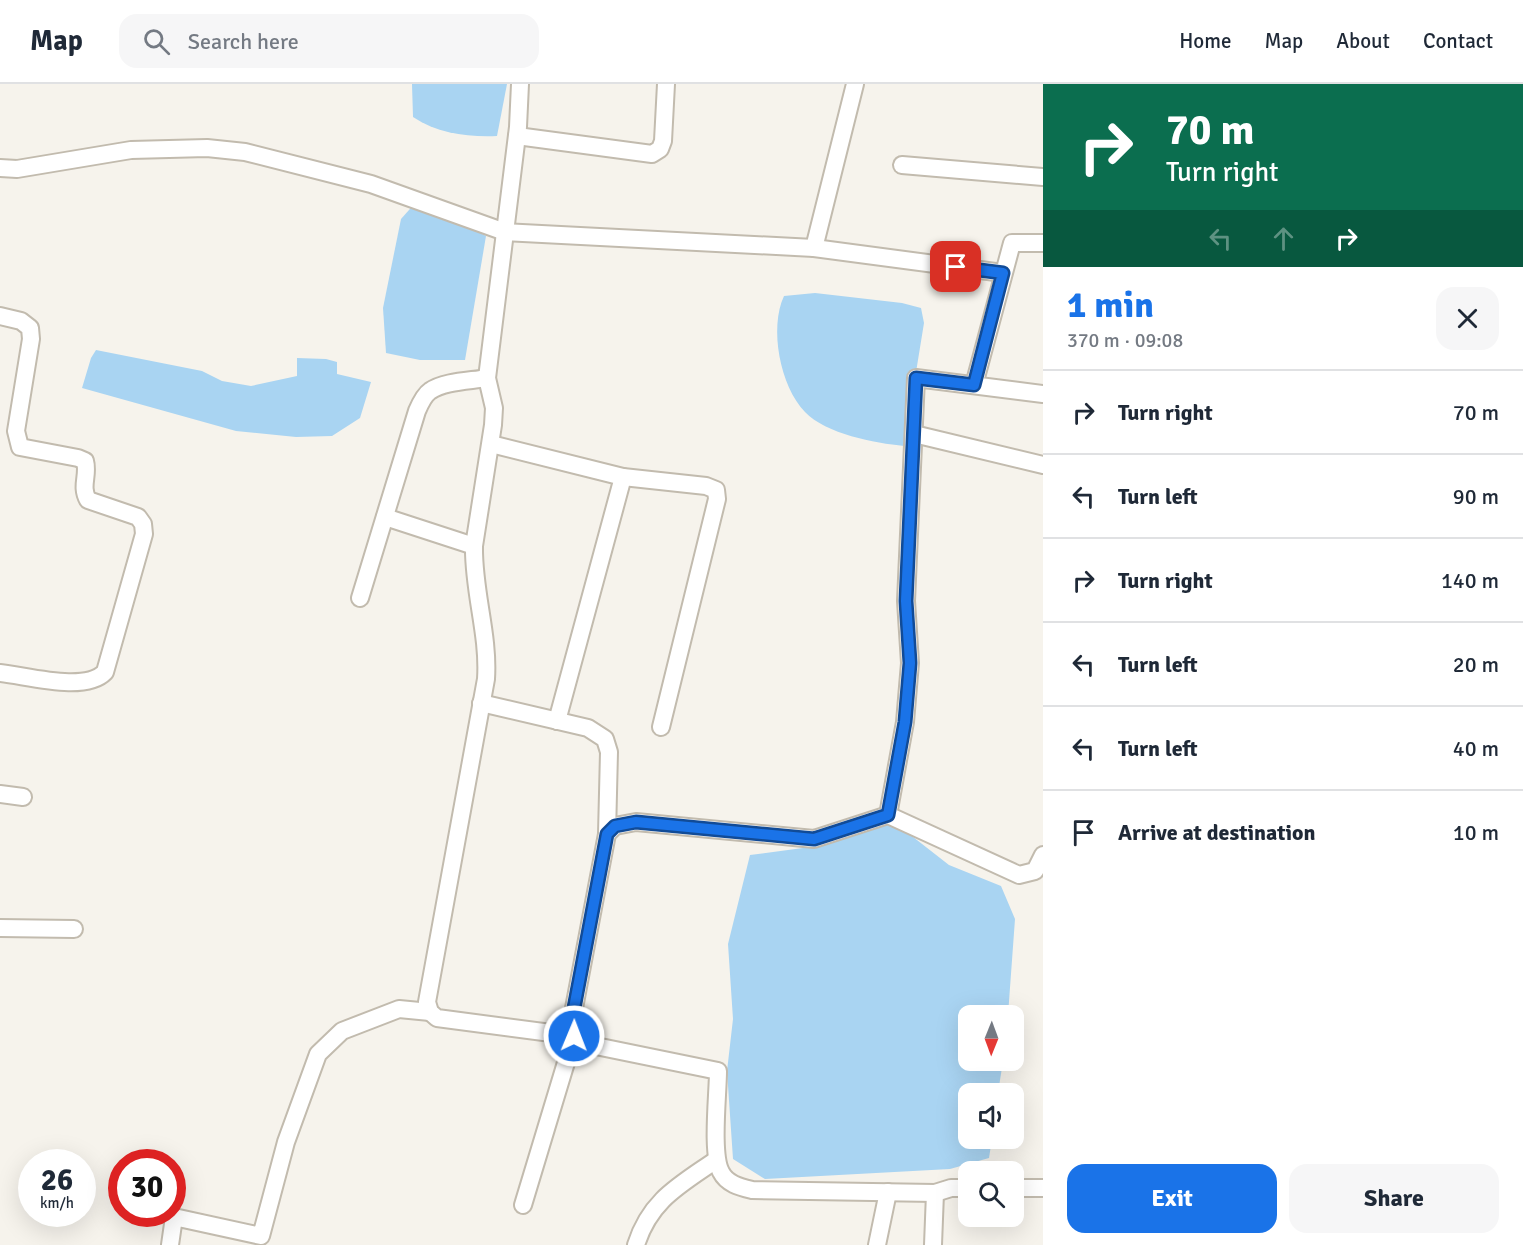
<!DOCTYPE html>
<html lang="en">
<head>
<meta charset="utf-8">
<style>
  :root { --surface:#fff; --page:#f6f6f7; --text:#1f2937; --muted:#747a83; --line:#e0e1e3; --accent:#1a73e8 }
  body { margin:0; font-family:Signika,sans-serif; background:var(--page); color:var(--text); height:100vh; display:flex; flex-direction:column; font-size:22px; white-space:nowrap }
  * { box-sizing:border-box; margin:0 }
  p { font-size:20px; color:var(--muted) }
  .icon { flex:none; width:33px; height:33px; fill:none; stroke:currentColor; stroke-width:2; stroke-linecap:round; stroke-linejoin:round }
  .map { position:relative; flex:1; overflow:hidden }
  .side { display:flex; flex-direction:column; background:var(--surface); width:480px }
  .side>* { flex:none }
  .hud { background:#0b6e4f; color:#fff; overflow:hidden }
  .needle { width:39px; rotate:181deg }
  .tools { position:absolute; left:958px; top:921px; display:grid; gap:12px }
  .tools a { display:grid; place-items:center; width:66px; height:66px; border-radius:12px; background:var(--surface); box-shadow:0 6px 24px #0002; font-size:30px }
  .speed { position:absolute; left:18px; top:1065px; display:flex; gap:12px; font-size:30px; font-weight:700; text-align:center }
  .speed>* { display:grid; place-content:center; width:78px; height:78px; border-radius:50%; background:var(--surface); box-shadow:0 6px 24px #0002; line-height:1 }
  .speed small { font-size:15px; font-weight:400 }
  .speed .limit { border:9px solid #d22; background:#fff; color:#111 }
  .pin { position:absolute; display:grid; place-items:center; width:51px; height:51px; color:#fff; margin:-26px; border-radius:12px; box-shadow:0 3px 9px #0006 }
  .me { position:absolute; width:66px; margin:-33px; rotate:1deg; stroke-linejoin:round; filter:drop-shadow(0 0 4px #0008) }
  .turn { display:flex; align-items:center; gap:21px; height:126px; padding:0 24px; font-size:27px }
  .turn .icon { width:78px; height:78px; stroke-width:2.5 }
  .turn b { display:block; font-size:42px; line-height:51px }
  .lanes { display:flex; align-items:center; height:57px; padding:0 24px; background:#0003; justify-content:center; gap:30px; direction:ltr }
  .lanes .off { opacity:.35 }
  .round { display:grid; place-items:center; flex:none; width:63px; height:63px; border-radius:18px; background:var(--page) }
  .head { display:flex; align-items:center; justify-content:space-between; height:102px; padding:0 24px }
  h1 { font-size:36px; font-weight:700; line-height:45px; color:var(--accent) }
  .action { display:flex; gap:12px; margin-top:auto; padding:12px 24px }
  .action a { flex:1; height:69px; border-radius:18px; background:var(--accent); color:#fff; font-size:24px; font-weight:700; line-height:69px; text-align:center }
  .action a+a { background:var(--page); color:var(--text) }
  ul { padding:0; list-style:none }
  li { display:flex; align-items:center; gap:18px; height:84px; padding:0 24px; border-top:2px solid var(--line) }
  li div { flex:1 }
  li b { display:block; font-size:22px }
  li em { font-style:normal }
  header { display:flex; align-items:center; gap:36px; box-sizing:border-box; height:84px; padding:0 30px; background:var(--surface); border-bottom:2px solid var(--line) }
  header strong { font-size:28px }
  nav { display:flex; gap:33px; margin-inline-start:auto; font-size:21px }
  .search { width:420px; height:54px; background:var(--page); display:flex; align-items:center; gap:15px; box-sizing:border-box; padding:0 21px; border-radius:18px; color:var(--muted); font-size:22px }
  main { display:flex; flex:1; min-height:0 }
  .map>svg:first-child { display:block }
  .water { fill:#a9d4f2 }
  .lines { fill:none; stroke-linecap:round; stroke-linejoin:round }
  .street-casing { stroke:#c2bbae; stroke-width:20 }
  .street { stroke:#fff; stroke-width:16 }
  .route-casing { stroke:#114b97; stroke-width:15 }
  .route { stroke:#1a73e8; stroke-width:10 }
</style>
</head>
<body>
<header>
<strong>Map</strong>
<div class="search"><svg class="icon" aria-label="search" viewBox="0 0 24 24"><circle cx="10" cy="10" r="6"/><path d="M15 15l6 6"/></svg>Search here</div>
<nav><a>Home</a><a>Map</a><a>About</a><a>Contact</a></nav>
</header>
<main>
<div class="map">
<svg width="1043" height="1161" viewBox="0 0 1043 1161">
  <rect width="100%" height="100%" fill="#f6f3ec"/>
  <!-- water -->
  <g class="water">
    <path d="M412 0H507L497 52C467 53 439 50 413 33Z"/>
    <polygon points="417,117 486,152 465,276 420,276 386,269 383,224 401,135"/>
    <path d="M815 209 902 219 921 224 924 239 904 362C875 359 826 350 805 328 780 302 769 244 784 212Z"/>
    <polygon points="96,266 202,287 222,297 251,302 297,292 297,274 326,275 337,278 337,290 371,298 360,334 332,352 296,353 236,347 82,304 91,274"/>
    <polygon points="890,735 949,781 1001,802 1015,835 1008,931 969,932 969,976 1003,977 998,1009 969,1010 969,1054 992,1055 989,1074 950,1085 765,1095 733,1075 727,987 733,935 728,860 750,771 825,761"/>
  </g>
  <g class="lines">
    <!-- street casing -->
    <g class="street-casing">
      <g id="street">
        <path d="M520 0 518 43 487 294 494 324 493 341 474 462C473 507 489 550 486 595L427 918 430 928 437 934 574 952 523 1121"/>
        <polyline points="517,52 652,70 660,65 663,57 666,0"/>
        <polyline points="902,81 1043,93"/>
        <polyline points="0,84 17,85 131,66 207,64 245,68 371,100 505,148 814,164 1003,189"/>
        <polyline points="814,164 855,0"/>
        <path d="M0 232 21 237 30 244 31 255 16 347 20 363 78 374 85 377C89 391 80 402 88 416L138 433 143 440 144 450 105 588C85 609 28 592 0 589"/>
        <polyline points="974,301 1012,159 1043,159"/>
        <polyline points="914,350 1043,381"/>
        <polyline points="491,360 623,393 706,402 716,406 717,415 661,643"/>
        <polyline points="385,433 474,462"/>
        <path d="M360 514 417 327C420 320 424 311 430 307 444 297 471 297 487 294"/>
        <polyline points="481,619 588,644 605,655 609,668 607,750"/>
        <polyline points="557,637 623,393"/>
        <polyline points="0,710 23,713"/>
        <polyline points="888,731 905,638 910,579 906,517 916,294 1043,310"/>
        <polyline points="0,844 74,845"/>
        <path d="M969 1104H951L935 1109 752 1106C740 1103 727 1100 721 1088 711 1070 718 1010 718 987L581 959 574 952 571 940 607 750 615 742 636 738 814 755 888 731 1019 791 1035 787 1043 771"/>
        <polyline points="1014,1104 1043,1104"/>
        <polyline points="170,1161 174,1133 261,1152 286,1058 318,970 342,947 399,925 430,928"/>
        <path d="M636 1161C650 1116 680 1101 716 1076"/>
        <polyline points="877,1161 888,1108"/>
        <polyline points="933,1161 935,1109"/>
      </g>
    </g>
    <!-- street -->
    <use href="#street" class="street"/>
  </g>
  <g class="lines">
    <!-- route casing -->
    <g class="route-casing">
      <polyline id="route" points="574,952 571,940 607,750 615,742 636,738 814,755 888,731 905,638 910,579 906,517 916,294 974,301 1003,189 956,183"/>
    </g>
    <!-- route -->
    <use href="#route" class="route"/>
  </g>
</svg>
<div class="tools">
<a><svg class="needle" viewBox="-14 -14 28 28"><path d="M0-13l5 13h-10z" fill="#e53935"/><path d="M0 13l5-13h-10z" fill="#747a83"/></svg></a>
<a><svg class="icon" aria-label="sound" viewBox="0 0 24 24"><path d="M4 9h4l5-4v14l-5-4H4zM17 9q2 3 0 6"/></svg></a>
<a><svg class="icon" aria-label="search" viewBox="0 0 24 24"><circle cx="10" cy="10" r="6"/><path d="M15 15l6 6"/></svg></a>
</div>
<div class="speed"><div>26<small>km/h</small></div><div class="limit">30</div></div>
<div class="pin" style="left:956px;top:183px;background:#d93025"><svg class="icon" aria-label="arrive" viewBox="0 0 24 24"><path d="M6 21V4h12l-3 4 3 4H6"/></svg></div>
<svg class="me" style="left:574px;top:952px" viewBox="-20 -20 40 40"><circle r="17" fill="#1a73e8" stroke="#fff" stroke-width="3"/><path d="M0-11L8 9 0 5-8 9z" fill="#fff"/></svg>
</div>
<section class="side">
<div class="hud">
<div class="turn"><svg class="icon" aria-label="right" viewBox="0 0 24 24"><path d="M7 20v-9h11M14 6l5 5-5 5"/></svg><div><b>70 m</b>Turn right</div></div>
<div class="lanes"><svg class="icon off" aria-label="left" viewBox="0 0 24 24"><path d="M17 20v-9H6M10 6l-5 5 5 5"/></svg><svg class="icon off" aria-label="ahead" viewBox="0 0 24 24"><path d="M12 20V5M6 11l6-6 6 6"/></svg><svg class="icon" aria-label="right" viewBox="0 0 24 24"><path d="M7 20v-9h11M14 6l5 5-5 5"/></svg></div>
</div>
<div class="head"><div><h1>1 min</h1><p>370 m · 09:08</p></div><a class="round"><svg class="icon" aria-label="close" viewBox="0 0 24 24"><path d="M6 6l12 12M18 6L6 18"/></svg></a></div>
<ul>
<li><svg class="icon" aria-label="right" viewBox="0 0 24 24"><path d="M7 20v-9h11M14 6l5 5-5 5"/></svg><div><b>Turn right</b></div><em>70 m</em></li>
<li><svg class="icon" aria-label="left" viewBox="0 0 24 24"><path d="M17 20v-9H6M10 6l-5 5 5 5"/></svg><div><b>Turn left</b></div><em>90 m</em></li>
<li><svg class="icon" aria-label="right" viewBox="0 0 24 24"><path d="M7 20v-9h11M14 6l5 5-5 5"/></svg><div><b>Turn right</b></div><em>140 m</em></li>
<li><svg class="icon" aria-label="left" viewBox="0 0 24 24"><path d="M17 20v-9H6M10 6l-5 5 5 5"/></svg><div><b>Turn left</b></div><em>20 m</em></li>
<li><svg class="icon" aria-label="left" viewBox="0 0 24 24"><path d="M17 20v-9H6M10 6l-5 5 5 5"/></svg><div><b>Turn left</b></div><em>40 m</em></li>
<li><svg class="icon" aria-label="arrive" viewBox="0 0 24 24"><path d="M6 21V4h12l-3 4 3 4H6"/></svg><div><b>Arrive at destination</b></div><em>10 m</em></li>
</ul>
<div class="action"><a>Exit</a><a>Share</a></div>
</section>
</main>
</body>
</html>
